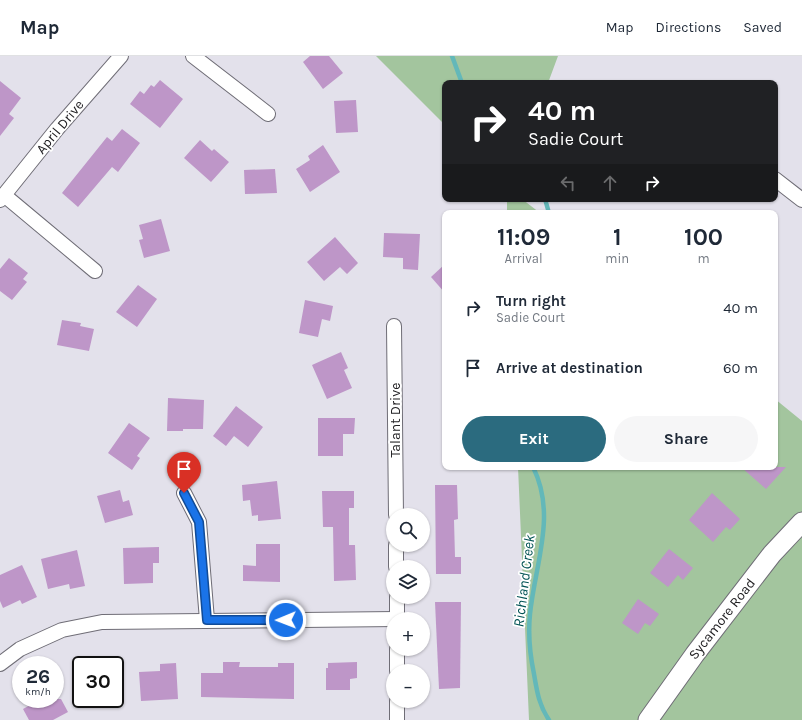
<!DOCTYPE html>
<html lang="en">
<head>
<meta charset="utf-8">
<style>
  :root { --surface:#fff; --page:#f6f6f7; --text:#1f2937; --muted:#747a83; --line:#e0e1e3; --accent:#2b6b7f }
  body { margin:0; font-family:Karla,sans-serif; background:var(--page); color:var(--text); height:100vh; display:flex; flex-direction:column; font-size:15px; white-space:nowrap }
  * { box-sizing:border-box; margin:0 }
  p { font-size:13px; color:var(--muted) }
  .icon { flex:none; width:22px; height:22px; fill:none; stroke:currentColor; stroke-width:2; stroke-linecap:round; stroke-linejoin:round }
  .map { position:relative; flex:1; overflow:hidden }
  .panel { position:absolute; left:442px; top:154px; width:336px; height:260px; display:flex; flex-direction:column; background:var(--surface); border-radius:8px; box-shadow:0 1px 3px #0004 }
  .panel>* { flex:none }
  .guide { position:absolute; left:442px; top:24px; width:336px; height:122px; border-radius:8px; box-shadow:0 1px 3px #0004; background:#202124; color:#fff; overflow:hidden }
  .fabs { position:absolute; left:386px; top:452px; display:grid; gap:8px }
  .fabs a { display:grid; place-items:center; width:44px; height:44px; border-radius:50%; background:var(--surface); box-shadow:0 1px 3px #0004; font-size:20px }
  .speed { position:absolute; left:12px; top:600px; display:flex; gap:8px; font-size:20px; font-weight:700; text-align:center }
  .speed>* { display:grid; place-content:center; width:52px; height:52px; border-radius:50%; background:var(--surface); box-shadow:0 1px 3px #0004; line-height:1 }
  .speed small { font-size:10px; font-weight:400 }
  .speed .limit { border:2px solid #111; border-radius:6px; background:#fff; color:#111 }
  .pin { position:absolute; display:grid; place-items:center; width:34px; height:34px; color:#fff; margin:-41px -17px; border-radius:50% 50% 50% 0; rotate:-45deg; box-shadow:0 0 4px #0007 }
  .pin .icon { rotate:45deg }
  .me { position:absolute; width:44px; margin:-22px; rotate:269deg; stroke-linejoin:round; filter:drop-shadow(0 0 3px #0008) }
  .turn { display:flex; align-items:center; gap:14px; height:84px; padding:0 20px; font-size:18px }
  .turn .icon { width:52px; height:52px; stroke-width:2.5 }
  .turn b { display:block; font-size:28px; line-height:34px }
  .lanes { display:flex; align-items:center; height:38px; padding:0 20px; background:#0003; justify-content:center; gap:20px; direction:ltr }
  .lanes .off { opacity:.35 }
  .eta { display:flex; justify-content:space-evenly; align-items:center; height:68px; text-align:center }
  .eta b { font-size:24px; font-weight:700; line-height:28px }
  .cta { display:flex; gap:8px; margin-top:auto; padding:8px 20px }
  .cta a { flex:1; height:46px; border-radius:24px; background:var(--accent); color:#fff; font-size:16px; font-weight:700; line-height:46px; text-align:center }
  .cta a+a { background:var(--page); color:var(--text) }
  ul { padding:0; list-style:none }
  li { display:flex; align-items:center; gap:12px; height:60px; padding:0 20px }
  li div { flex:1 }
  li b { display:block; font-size:15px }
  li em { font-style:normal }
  header { display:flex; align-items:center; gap:24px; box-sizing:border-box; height:56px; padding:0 20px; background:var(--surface); border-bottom:1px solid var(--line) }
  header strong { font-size:19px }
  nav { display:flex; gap:22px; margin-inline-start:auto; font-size:14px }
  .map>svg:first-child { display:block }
  .green { fill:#a3c59e }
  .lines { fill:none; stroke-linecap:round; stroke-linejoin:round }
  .stream { stroke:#63b8b9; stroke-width:4.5 }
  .building { fill:#be96c8 }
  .street-casing { stroke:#6f6d76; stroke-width:16 }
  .secondary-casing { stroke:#6f6d76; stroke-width:21 }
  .street { stroke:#fff; stroke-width:14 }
  .secondary { stroke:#fff; stroke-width:19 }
  .route-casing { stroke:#114b97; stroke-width:10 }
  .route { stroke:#1a73e8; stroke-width:7 }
  .labels { text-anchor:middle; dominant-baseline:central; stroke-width:3.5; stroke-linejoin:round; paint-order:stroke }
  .street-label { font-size:14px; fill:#212023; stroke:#fff }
  .water-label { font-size:15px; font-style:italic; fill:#025354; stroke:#fff }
</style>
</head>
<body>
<header>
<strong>Map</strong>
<nav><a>Map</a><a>Directions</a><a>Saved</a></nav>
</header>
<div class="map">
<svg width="802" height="664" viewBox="0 0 802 664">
  <rect width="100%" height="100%" fill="#e3e1eb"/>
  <!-- green -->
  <g class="green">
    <polygon points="376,0 558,0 548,27 445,27 445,69"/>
    <polygon points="507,143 522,143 540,157 507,157"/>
    <polygon points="775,343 802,365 802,664 529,664 518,411 775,411"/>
  </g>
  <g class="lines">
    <!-- stream -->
    <g class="stream">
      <polyline points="452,0 462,27"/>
      <polyline points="545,143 549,157"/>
      <path d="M533 411C557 459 535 508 530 558 528 578 530 599 534 618 537 636 539 649 549 664"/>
    </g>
  </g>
  <!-- building -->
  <g class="building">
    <polygon points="310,0 329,0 343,17 323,33 303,6"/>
    <polygon points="160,24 183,43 160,72 130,48 140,35 144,38 151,29 154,31"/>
    <polygon points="0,25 21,42 9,58 14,62 0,80"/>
    <polygon points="356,44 358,76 336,77 334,45"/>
    <polygon points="122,73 140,87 118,116 112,111 78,151 62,137 107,81 112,85"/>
    <polygon points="200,84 212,95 214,93 229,106 211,126 184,102"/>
    <polygon points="323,89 340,116 310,136 296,113 310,104 308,100"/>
    <polygon points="275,113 277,137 245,138 244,114"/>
    <polygon points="161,163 170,195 144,202 139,184 143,183 139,169"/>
    <polygon points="384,177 420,178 418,214 403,213 403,202 383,201"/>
    <polygon points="335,181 358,207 347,218 340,211 324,225 307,206"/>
    <polygon points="9,202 28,217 23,223 27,226 12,244 0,235 0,213"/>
    <polygon points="445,208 445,237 431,221"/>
    <polygon points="138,229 157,243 137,271 116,256"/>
    <polygon points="305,244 333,250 330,265 322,263 318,281 299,277"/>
    <polygon points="62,264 81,267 80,270 94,273 89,295 57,289"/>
    <polygon points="341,296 348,312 344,314 352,332 327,343 312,309"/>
    <polygon points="168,342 204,344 203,373 183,373 183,375 167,375"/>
    <polygon points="236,350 263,371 248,391 234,380 226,390 213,380"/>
    <polygon points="318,362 355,362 354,378 343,378 343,400 318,400"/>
    <polygon points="129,367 150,382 137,400 140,402 132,414 108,397"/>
    <polygon points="741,411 786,411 766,433"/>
    <polygon points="277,425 281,463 258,465 258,459 252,460 250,444 243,445 242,429"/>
    <polygon points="435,429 457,429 458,463 454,464 455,501 461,501 461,518 436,518"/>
    <polygon points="120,434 123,446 129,444 133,459 105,467 97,440"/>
    <polygon points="322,435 354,435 354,452 349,452 349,489 355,489 356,524 334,525 333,471 323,471"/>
    <polygon points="712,437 740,463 730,474 726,471 713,486 689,464"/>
    <polygon points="256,488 280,488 280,526 243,525 243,509 256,510"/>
    <polygon points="159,491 159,507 153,507 153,527 124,528 123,492"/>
    <polygon points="669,493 693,512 683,524 678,519 668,531 650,517"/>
    <polygon points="77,494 85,530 70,533 69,528 48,533 41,503"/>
    <polygon points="22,509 37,541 22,548 20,544 3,552 0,545 0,519"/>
    <polygon points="638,543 659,558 650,570 645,567 638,578 622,567"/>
    <polygon points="435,546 461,546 460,632 439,633"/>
    <polygon points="223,606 240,606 239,611 278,611 278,607 294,607 294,643 201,641 201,617 223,617"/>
    <polygon points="357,606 357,622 350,623 350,634 326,634 326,612 328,612 328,607"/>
    <polygon points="176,607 178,643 141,645 139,616 160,615 160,608"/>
    <polygon points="41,643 61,643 68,656 53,664 29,664 23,653"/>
  </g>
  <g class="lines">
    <!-- street casing -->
    <g class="street-casing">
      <g id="street">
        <polyline points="193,0 268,58"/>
        <polyline points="775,123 802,144"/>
        <polyline points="4,139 95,215"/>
        <polyline points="0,144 57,73 121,0"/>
        <polyline points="394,270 396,459"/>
        <polyline points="184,437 199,466 207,564"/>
        <polyline points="396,489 396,511"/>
        <polyline points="397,541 397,563"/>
        <polyline points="397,593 397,615"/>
        <polyline points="0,608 20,593 62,574 102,566 397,563"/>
        <polyline points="397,645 397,664"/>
      </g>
    </g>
    <!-- secondary casing -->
    <g class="secondary-casing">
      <polyline id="secondary" points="648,664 695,598 772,498 802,466"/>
    </g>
    <!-- street -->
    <use href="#street" class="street"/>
    <!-- secondary -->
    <use href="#secondary" class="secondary"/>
  </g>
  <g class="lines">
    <!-- route casing -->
    <g class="route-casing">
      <polyline id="route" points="184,437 199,466 207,564 286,564"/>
    </g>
    <!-- route -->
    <use href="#route" class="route"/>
  </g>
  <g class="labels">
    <!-- street labels -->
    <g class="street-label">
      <text transform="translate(60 71) rotate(-50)">April Drive</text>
      <text transform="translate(395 364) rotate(-90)">Talant Drive</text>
      <text transform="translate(722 563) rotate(-52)">Sycamore Road</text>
    </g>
    <!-- water labels -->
    <g class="water-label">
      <text transform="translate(524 525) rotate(-83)">Richland Creek</text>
    </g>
  </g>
</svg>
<div class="fabs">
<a><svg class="icon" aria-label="search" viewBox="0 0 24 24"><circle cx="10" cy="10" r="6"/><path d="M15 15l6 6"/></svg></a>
<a><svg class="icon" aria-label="layers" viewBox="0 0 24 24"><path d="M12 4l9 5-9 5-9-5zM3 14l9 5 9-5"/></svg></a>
<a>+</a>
<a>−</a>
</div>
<div class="speed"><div>26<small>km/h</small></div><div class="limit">30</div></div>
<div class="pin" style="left:184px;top:437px;background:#d93025"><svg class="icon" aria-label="arrive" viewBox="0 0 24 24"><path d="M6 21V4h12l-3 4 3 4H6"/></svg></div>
<svg class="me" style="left:286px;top:564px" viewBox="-20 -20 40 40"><circle r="17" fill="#1a73e8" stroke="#fff" stroke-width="3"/><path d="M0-11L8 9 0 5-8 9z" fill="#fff"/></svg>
<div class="guide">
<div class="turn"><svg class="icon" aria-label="right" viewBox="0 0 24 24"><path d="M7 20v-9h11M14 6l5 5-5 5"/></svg><div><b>40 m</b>Sadie Court</div></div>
<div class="lanes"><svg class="icon off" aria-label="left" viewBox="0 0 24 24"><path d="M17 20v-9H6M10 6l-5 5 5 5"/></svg><svg class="icon off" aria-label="ahead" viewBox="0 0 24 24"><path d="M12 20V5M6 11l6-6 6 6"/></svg><svg class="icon" aria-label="right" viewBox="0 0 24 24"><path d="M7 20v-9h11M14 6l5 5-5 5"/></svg></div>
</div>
<section class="panel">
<div class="eta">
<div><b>11:09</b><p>Arrival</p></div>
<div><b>1</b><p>min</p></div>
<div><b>100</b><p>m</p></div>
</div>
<ul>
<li><svg class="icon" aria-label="right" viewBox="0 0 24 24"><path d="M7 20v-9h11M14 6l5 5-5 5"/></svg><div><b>Turn right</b><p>Sadie Court</p></div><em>40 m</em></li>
<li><svg class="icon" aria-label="arrive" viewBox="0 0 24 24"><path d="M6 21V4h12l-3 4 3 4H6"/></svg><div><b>Arrive at destination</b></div><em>60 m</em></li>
</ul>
<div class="cta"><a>Exit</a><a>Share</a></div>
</section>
</div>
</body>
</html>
